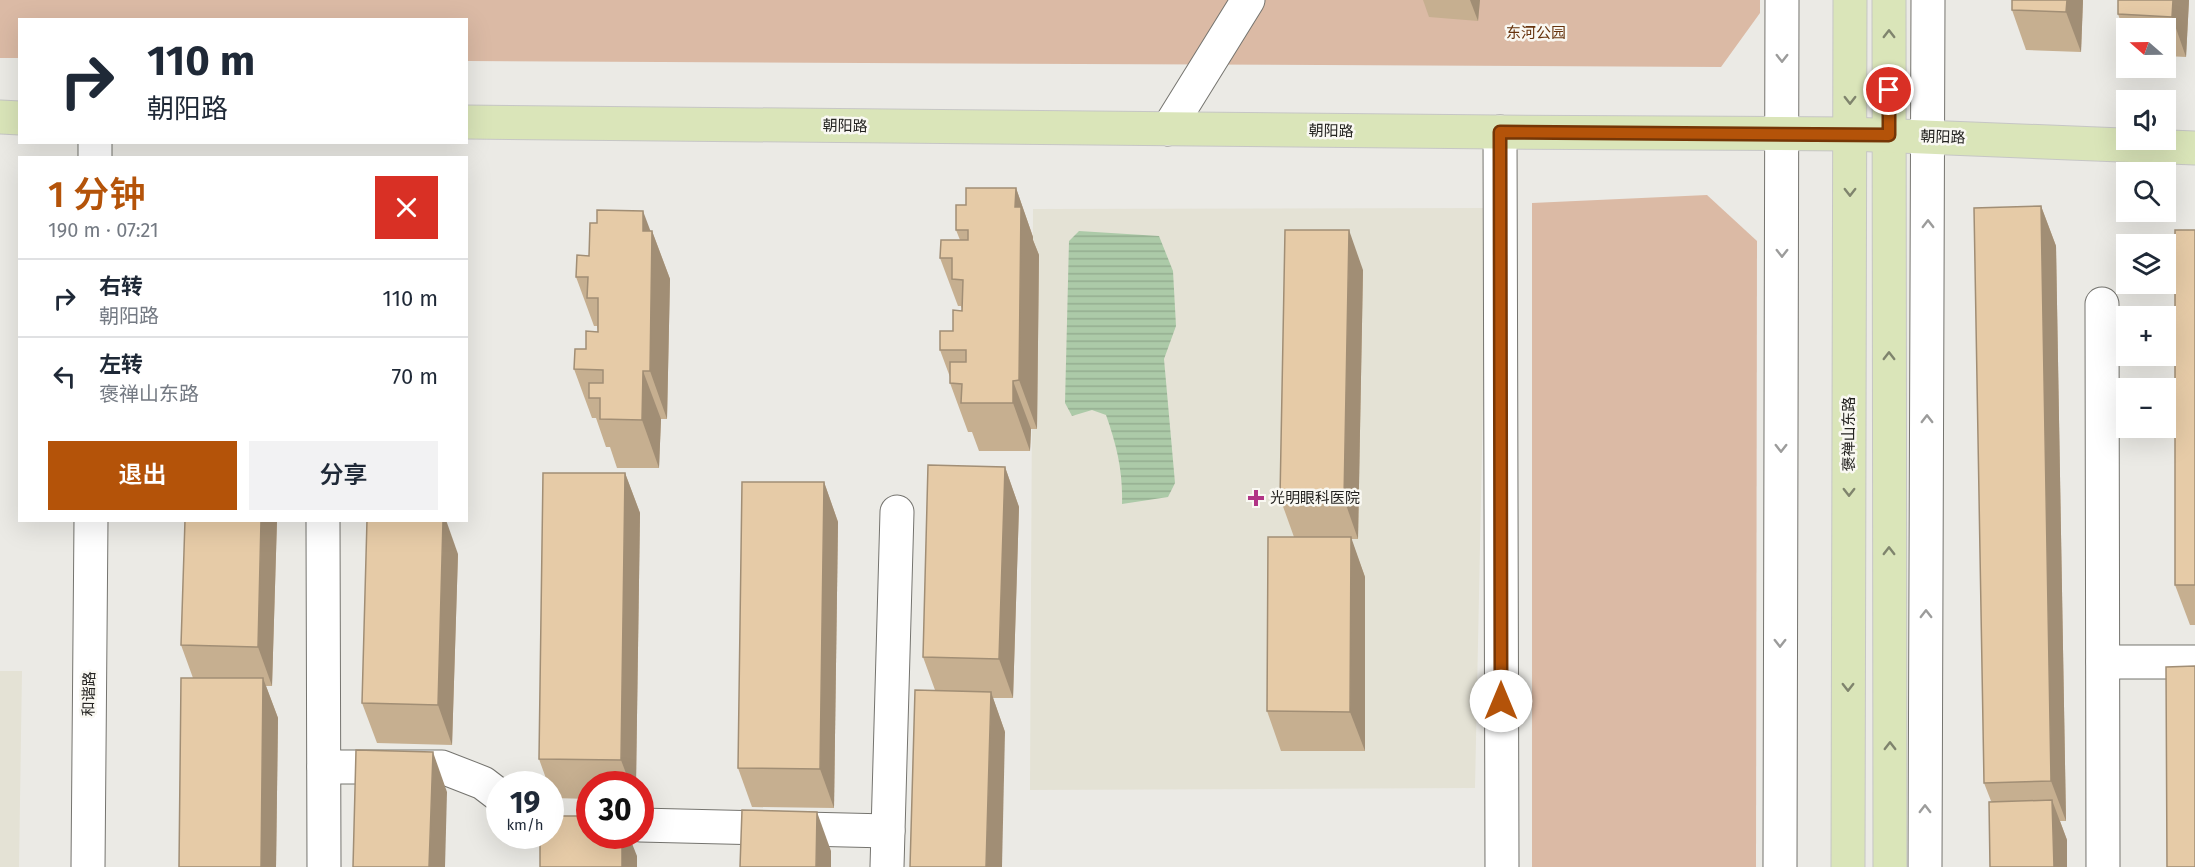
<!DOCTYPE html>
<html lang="zh">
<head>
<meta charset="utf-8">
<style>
  :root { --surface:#fff; --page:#f2f2f3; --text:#1f2937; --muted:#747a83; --line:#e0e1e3; --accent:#b45309 }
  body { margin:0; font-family:"Fira Sans","Noto Sans SC",sans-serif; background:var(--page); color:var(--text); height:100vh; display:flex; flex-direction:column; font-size:22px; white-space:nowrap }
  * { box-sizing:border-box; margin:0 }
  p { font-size:20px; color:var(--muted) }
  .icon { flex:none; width:33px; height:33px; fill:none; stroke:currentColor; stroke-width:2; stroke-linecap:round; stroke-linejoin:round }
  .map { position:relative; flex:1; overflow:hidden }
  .drawer { position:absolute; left:18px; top:156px; width:450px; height:366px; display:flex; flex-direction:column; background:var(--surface); border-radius:0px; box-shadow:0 6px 24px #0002 }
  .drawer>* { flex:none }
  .hud { position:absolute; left:18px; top:18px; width:450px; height:126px; border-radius:0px; box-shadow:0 6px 24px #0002; background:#fff; color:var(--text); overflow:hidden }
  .needle { width:39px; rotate:290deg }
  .tools { position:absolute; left:2116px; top:18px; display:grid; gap:12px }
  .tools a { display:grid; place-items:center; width:60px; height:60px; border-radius:0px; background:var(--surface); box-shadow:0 6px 24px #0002; font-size:30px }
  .speed { position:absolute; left:486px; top:771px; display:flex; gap:12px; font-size:30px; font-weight:700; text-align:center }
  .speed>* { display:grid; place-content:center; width:78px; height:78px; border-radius:50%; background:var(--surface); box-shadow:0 6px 24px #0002; line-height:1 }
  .speed small { font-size:15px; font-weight:400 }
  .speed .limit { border:9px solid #d22; background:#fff; color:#111 }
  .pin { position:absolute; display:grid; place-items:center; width:51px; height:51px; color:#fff; margin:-26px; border:3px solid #fff; border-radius:50%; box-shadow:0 2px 6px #0007 }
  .me { position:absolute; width:66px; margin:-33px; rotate:0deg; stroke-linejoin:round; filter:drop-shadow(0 0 4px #0008) }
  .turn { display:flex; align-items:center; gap:21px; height:126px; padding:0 30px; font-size:27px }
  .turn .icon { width:78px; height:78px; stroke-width:2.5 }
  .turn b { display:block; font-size:42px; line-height:51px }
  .round { display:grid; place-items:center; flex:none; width:63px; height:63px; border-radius:0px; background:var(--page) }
  .headline { display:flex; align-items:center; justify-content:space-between; height:102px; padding:0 30px }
  h1 { font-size:36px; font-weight:600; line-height:45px; color:var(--accent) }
  .button { display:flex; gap:12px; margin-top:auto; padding:12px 30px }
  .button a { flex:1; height:69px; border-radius:0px; background:var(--accent); color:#fff; font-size:24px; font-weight:600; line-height:69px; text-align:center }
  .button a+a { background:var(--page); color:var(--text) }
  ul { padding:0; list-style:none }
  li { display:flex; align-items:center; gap:18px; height:78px; padding:0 30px; border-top:2px solid var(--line) }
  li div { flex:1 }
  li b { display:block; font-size:22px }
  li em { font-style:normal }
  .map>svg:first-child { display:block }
  .built { fill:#e4e2d5 }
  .green { fill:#dbbaa5 }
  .water { fill:url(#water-rules) }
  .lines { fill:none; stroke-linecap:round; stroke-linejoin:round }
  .minor-casing { stroke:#75746f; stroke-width:35 }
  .major-casing { stroke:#c6c6c5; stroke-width:35 }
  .minor { stroke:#fff; stroke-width:33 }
  .major { stroke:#dae5b9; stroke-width:33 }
  .wall { fill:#c6af90 }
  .shaded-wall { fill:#a18e75 }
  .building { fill:#e6cba7; stroke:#a18e75; stroke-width:1.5 }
  .oneway { stroke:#7f846d }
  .oneway2 { stroke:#9c9c9b }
  .route-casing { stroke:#753606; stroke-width:15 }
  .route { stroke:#b45309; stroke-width:10 }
  .poi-dot { fill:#b13485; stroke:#f9f8f2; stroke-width:2 }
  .labels { text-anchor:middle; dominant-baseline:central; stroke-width:5; stroke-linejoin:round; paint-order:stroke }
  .park-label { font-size:15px; fill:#66330d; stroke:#f9f8f2 }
  .street-label { font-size:15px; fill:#242321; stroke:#f9f8f2 }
  .poi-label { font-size:15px; fill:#242321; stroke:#f9f8f2; text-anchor:start }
</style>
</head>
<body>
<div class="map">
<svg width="2195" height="867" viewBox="0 0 2195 867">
  <defs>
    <pattern id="water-rules" width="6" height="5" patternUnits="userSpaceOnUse" patternTransform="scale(1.5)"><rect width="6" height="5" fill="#accaa8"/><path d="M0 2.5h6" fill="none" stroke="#94ad90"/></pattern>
  </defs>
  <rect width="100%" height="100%" fill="#ebeae5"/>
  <!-- built -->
  <g class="built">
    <polygon points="1487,208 1475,788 1030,790 1033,209"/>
    <polygon points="0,671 22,671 19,867 0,867"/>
  </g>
  <!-- green -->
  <g class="green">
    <polygon points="0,0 1760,0 1760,13 1721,67 467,61 466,20 20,20 19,58 0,58"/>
    <polygon points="1707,195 1757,241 1756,867 1532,867 1532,203"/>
  </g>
  <!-- water -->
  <path class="water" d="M1079 231 1159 236 1173 271 1176 326 1164 359 1175 483 1168 497 1122 504C1123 472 1117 446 1106 415L1092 410 1072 416 1065 403 1069 241Z"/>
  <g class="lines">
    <!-- minor casing -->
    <g class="minor-casing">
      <g id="minor">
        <polyline points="1168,129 1248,0"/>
        <polyline points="1500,132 1502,867"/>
        <polyline points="95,158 95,142"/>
        <polyline points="2102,304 2103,867"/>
        <polyline points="323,520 324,867"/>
        <polyline points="2103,662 2195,662"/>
        <polyline points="324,767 442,767 483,783 500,796"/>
        <polyline points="640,825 888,831"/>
        <polyline points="88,867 91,520"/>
        <polyline points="887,867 897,512"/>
        <polyline points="1780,867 1782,0"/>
        <polyline points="1925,867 1928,0"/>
      </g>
    </g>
    <!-- major casing -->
    <g class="major-casing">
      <g id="major">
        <polyline points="1889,0 1890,867"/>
        <polyline points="0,117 20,118"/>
        <polyline points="466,122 1500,132 1850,134 2195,148"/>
        <polyline points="1848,867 1850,0"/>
      </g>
    </g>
    <!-- minor -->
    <use href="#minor" class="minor"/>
    <!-- major -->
    <use href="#major" class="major"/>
  </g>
  <!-- wall -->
  <g class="wall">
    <polygon points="1423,0 1480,0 1478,21 1429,17"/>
    <polygon points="2012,0 2083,0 2081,52 2026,50 2012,10"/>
    <polygon points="2118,0 2189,0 2186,57 2166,56 2166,28 2127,28 2127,40 2118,14"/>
    <polygon points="1016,188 1033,237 1033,240 1039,255 1037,429 1031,429 1030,451 979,451 972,432 968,432 950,383 950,377 940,350 953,331 962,309 961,306 958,306 940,258 960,240 956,230 966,205"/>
    <polygon points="2041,206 2056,246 2066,821 2060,821 2067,840 1991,801 1984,783"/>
    <polygon points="2195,230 2195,625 2190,625 2175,585"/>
    <polygon points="651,231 652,231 670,279 667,419 661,419 659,468 617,468 610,447 606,447 596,418 592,418 574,369 586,349 598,332 597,326 594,326 576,277 589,256"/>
    <polygon points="1363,270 1358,539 1351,539 1365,577 1365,751 1281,751 1267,711 1294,537 1280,498"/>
    <polygon points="1005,467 1019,507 1013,698 993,698 1005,732 935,690 923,657"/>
    <polygon points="625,473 640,513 636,784 590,784 590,799 553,798 550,791 550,784 548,784 539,759"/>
    <polygon points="824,482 838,522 834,808 752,807 738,768"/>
    <polygon points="277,520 272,686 266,686 278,718 276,867 179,867 193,678 181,645"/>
    <polygon points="458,554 452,745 377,743 362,703"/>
  </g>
  <!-- shaded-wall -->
  <g class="shaded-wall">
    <polygon points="1470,0 1480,0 1478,21"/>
    <polygon points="2067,0 2083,0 2081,52 2066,12"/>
    <polygon points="2173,0 2189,0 2186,57 2172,17"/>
    <polygon points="1016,188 1033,237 1033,240 1039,255 1037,429 1019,380 1015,207"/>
    <polygon points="2041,206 2056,246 2066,821 2051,781"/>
    <polygon points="643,211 652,235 652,231 670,279 667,419 650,371 643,231"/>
    <polygon points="1349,230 1363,270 1358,539 1344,499"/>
    <polygon points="643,371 661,419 659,468 642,420"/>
    <polygon points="1013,381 1031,429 1030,451 1013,403"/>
    <polygon points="1005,467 1019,507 1013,698 999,659"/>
    <polygon points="625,473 640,513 636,784 630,784 621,760"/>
    <polygon points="824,482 838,522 834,808 820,769"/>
    <polygon points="261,520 277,520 272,686 258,647"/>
    <polygon points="443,520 446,520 458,554 452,745 438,705"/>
    <polygon points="1351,537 1365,577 1365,751 1350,712"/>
    <polygon points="263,678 278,718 276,867 261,867"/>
    <polygon points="991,692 1005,732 1002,867 986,867"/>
    <polygon points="433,752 447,792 445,867 429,867"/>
    <polygon points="2052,800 2067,840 2067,867 2054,867"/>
    <polygon points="817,812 831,851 831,867 816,867"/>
    <polygon points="622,836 629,836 637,856 637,867 622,867"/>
  </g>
  <!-- building -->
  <g class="building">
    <polygon points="2012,0 2067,0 2066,12 2012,10"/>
    <polygon points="2118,0 2173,0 2172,17 2118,14"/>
    <polygon points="966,188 1016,188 1015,207 1021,207 1019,380 1013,381 1013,403 961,403 962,384 950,383 950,362 966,362 966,350 940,350 940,331 953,331 953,310 962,311 963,280 952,279 952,258 940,258 941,240 968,240 968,230 956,230 956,205 966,205"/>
    <polygon points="2041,206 2051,781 1984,783 1974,208"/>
    <polygon points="597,210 643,211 643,231 652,231 650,371 643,371 642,420 600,419 600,398 589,398 589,383 603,383 603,370 574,369 575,349 586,349 586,331 598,332 598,298 587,298 588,277 576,277 577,255 589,256 590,223 597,223"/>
    <polygon points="1285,230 1349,230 1344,499 1280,498"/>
    <rect x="2175" y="230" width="20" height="355"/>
    <polygon points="928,465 1005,467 999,659 923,657"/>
    <polygon points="543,473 625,473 621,760 539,759"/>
    <polygon points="742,482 824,482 820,769 738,768"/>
    <polygon points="185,520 261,520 258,647 181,645"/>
    <polygon points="367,520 443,520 438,705 362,703"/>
    <polygon points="1268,537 1351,537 1350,712 1267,711"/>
    <polygon points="2195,666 2195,867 2167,867 2166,667"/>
    <polygon points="181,678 263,678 261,867 179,867"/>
    <polygon points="915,690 991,692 986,867 910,867"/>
    <polygon points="356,750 433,752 429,867 353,867"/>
    <polygon points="2052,800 2054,867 1990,867 1989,802"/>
    <polygon points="742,810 817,812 816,867 740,867"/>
    <polygon points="550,816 590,816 590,836 622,836 622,867 540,867 540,836 550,836"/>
  </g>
  <!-- one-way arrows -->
  <defs><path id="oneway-chevron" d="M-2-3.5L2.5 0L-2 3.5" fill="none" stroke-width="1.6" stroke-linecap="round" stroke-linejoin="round" transform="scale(1.5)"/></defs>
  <g class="oneway">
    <use href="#oneway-chevron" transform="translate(1889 34) rotate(-90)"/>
    <use href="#oneway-chevron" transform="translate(1850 100) rotate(90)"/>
    <use href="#oneway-chevron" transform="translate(1850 192) rotate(90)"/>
    <use href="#oneway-chevron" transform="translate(1889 356) rotate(-90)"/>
    <use href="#oneway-chevron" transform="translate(1849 492) rotate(90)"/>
    <use href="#oneway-chevron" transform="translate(1889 551) rotate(-90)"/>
    <use href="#oneway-chevron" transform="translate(1848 687) rotate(90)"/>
    <use href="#oneway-chevron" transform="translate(1890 746) rotate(-90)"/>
  </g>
  <g class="oneway2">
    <use href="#oneway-chevron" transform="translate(1782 58) rotate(90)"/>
    <use href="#oneway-chevron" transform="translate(1928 224) rotate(-90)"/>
    <use href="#oneway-chevron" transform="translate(1782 253) rotate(90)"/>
    <use href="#oneway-chevron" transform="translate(1927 419) rotate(-90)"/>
    <use href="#oneway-chevron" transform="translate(1781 448) rotate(90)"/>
    <use href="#oneway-chevron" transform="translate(1926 614) rotate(-90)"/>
    <use href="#oneway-chevron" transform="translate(1780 643) rotate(90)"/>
    <use href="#oneway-chevron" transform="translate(1925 809) rotate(-90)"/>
  </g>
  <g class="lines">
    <!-- route casing -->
    <g class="route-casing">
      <polyline id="route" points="1501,701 1500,132 1889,135 1889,90"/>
    </g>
    <!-- route -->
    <use href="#route" class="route"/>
  </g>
  <!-- markers -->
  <path class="poi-dot" d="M1253 489h6v6h6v6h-6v6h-6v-6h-6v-6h6z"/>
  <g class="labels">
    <!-- park labels -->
    <g class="park-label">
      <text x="1536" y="33">东河公园</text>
    </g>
    <!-- street labels -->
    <g class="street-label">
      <text transform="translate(845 126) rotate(1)">朝阳路</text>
      <text transform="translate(1331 131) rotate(1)">朝阳路</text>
      <text transform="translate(1943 137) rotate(2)">朝阳路</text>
      <text transform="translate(1849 434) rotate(-90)">褒禅山东路</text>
      <text transform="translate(89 694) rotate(-89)">和谐路</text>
    </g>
    <!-- poi labels -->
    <g class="poi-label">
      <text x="1270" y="498">光明眼科医院</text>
    </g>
  </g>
</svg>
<div class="tools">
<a><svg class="needle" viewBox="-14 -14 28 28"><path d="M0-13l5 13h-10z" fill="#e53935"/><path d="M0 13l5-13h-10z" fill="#747a83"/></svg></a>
<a><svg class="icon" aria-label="sound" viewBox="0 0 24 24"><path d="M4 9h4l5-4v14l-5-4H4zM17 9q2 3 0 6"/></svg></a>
<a><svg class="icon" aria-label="search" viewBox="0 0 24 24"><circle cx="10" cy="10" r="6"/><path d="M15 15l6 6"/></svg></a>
<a><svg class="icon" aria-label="layers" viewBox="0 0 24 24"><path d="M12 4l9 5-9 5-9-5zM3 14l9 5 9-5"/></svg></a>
<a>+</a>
<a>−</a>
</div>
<div class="speed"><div>19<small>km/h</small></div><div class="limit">30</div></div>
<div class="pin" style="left:1889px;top:90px;background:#d93025"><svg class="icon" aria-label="arrive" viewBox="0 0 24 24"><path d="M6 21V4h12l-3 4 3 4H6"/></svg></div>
<svg class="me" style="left:1501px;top:701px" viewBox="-20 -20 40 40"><circle r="19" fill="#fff"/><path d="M0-13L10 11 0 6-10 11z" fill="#b45309"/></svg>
<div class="hud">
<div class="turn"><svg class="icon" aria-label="right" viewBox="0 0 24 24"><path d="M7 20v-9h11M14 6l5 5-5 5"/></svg><div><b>110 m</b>朝阳路</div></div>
</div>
<section class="drawer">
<div class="headline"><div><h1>1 分钟</h1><p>190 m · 07:21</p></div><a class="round" style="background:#d93025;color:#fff"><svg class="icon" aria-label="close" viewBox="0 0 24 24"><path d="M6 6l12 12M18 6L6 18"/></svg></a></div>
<ul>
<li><svg class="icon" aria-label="right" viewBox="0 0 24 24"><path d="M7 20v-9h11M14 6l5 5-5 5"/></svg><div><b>右转</b><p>朝阳路</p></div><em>110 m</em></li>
<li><svg class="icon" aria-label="left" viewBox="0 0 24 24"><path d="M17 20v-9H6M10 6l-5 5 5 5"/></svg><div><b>左转</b><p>褒禅山东路</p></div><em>70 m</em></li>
</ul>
<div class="button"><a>退出</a><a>分享</a></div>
</section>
</div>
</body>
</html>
